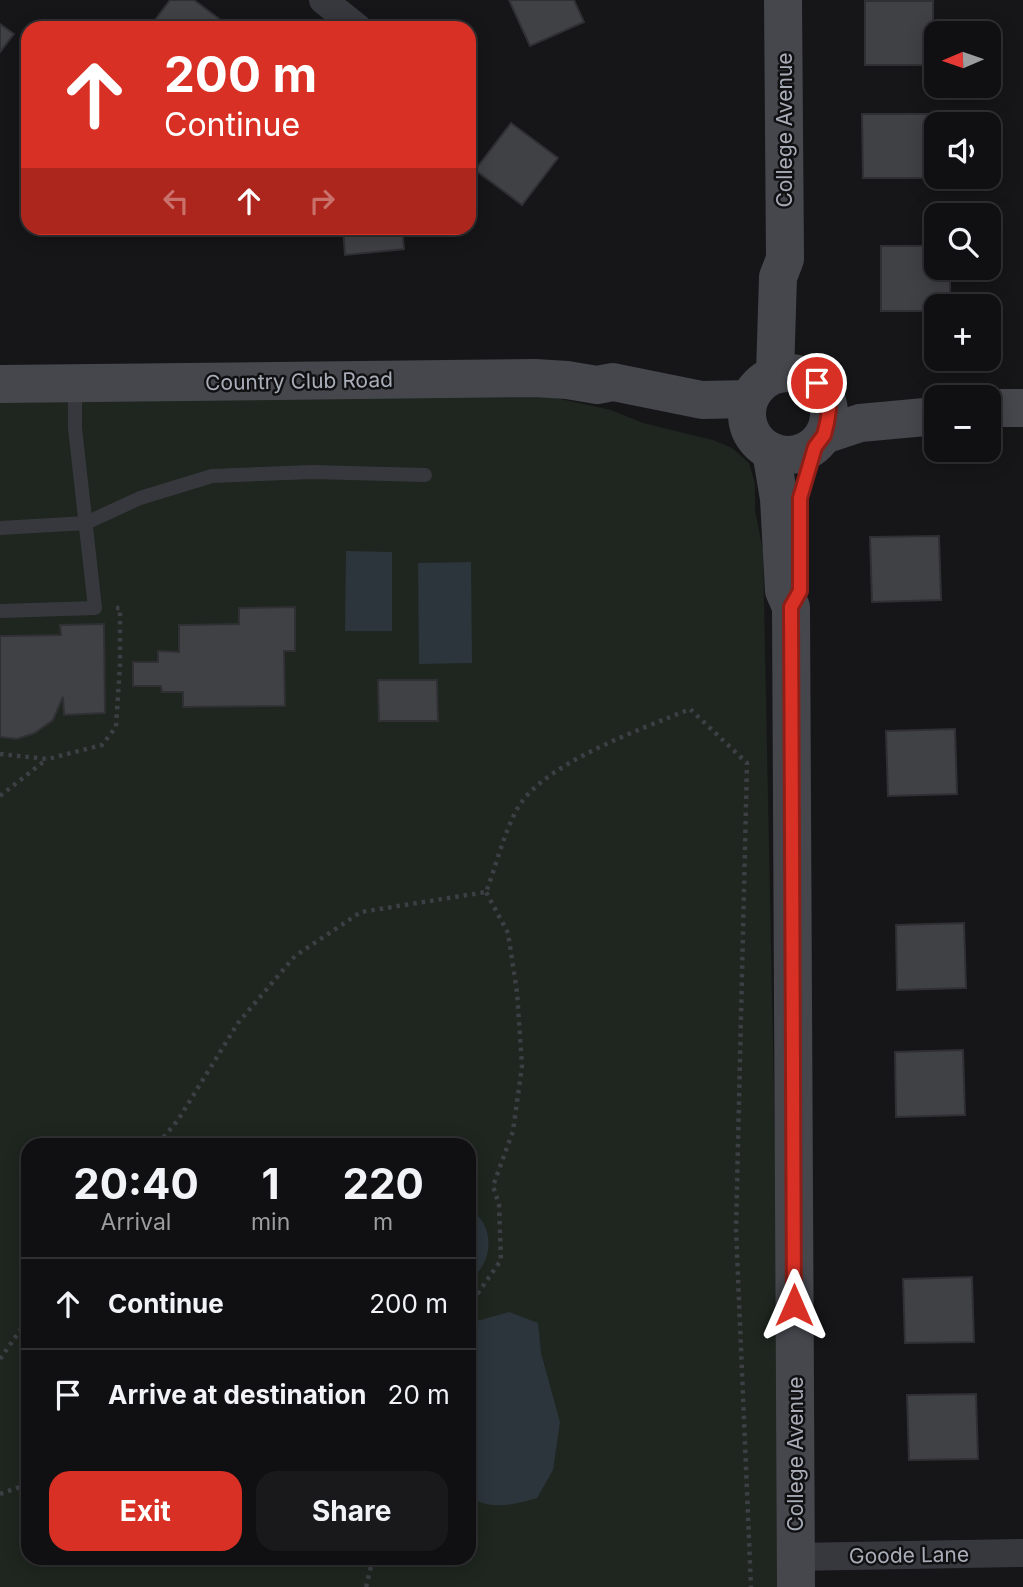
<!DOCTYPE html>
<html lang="en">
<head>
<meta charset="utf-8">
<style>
  :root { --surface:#101012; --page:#19191b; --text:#f1f3f6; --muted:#9c9d9f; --line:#303032; --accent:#d93025 }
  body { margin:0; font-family:Inter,sans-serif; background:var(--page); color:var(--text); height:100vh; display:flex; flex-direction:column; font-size:26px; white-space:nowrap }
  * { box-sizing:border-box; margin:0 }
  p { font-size:23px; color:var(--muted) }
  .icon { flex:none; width:38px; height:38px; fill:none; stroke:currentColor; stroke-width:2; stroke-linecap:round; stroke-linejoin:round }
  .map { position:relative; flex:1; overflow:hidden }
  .side { position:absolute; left:21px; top:1138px; width:455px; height:427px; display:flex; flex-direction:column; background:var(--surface); border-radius:21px; box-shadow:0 4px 18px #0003,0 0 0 2px var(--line) }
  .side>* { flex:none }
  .banner { position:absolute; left:21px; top:21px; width:455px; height:214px; border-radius:21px; box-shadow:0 4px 18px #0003,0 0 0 2px var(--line); background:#d93025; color:#fff; overflow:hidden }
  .needle { width:46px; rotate:268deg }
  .buttons { position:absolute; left:924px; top:21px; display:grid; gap:14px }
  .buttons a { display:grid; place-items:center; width:77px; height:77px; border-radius:14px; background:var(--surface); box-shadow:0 4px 18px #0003,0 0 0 2px var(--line); font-size:35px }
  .pin { position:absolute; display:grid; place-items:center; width:60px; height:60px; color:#fff; margin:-30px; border:4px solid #fff; border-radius:50%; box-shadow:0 2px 7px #0007 }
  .me { position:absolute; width:77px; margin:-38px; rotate:0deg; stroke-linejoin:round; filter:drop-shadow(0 0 5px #0008) }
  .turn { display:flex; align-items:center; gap:24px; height:147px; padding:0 28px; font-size:32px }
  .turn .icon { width:91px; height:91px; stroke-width:2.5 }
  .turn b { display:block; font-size:49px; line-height:60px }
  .lanes { display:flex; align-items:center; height:66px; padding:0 28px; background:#0003; justify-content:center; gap:35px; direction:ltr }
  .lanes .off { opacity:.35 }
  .eta { display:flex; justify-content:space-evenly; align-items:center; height:119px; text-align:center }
  .eta b { font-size:42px; font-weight:700; line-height:49px }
  .cta { display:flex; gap:14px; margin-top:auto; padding:14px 28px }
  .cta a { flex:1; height:80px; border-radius:21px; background:var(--accent); color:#fff; font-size:28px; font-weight:700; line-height:80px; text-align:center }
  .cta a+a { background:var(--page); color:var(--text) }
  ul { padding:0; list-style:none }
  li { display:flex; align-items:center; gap:21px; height:91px; padding:0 28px; border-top:2px solid var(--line) }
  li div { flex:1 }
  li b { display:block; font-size:26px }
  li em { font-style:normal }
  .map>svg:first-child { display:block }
  .green { fill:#1e261f; fill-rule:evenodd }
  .water { fill:#2c353c }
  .building { fill:#404145; stroke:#303034; stroke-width:2 }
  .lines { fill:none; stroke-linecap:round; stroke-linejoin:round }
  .path { stroke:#3d3f44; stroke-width:4.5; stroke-dasharray:3.5 5; stroke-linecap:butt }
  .lane { stroke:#37383d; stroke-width:14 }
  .street { stroke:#37383d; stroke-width:28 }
  .secondary { stroke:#45474d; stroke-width:38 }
  .route-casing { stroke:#8d1f18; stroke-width:18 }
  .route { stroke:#d93025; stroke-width:12 }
  .labels { text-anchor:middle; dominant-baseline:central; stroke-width:5; stroke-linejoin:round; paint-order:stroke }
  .street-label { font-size:21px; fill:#a8adb8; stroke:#111113 }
</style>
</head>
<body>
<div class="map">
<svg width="1023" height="1587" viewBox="0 0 1023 1587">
  <rect width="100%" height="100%" fill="#161618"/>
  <!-- green -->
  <path class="green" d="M547 396 611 410 643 423 713 440 732 448 749 463 755 484V510L763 551 784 1587H0V400ZM28 1144H469V1558H28Z"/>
  <!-- water -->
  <g class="water">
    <polygon points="346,551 392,552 392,631 345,631"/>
    <polygon points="471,562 472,663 419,664 418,563"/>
    <path d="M469 1209C496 1224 494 1264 469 1280Z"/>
    <path d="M509 1312 538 1323 541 1353 560 1422 553 1470 537 1498C514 1505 489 1511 469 1496V1326L473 1322Z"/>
  </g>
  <!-- building -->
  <g class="building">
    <polygon points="170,0 194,0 226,24 223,28 149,28"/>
    <polygon points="509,0 574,0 584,22 530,46"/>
    <rect x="865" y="1" width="68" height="64"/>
    <polygon points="0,24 14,34 0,52"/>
    <polygon points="862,114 931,114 931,178 863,178"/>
    <polygon points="511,123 558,158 522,205 475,170"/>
    <polygon points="343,228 402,228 404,249 345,255"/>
    <polygon points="881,246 936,246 936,268 950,268 950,306 936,306 936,311 881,311"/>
    <polygon points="939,536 941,600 872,602 870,537"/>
    <polygon points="295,607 295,651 284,651 285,706 183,707 183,692 162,692 161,686 133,686 133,662 158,662 158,651 179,652 179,625 239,624 239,608"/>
    <polygon points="104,624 105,713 64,715 63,697 53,720 35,733 17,739 0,737 0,636 61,635 60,625"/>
    <polygon points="378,680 437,680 438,721 379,721"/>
    <polygon points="955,729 957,794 888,796 886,731"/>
    <polygon points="964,923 966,988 897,990 896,925"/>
    <polygon points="963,1050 965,1115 896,1117 895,1052"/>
    <polygon points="972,1277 974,1342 905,1343 903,1279"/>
    <polygon points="976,1394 978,1459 909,1460 907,1395"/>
  </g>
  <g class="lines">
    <!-- path -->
    <g class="path">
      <polyline points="0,754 48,759 102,745 116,727 120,665 120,608 114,608"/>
      <polyline points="0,796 47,759"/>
      <path d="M158 1144 178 1120 238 1023 295 956 361 912 486 892C496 866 503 836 516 811 540 764 642 729 690 709L747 763 736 1229 751 1587"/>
      <polyline points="469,1295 478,1293 501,1260 499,1204 493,1186 513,1131 522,1066 517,992 508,933 486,892"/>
      <polyline points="0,1359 28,1319"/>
      <polyline points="0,1494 28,1484"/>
      <polyline points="366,1587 373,1558"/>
    </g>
    <!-- lane -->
    <g class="lane">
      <polyline points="0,528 86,523 140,498 212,476 312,472 425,475"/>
      <polyline points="0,611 95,608 75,428 75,385"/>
    </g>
    <!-- street -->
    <g class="street">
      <polyline points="323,0 358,28"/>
      <polyline points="795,1557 1023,1553"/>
    </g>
    <!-- secondary -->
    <g class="secondary">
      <circle cx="788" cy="414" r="41"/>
      <polyline points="775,374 778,277 785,259 783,0"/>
      <polyline points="0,384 535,378 567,380 597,385 613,382 702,400 749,399"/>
      <polyline points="989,408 1023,408"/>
      <polyline points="824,435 860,423 936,416"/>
      <polyline points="771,451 779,499 784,591 791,607 796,1587"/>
    </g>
  </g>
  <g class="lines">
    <!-- route casing -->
    <g class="route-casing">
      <polyline id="route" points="794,1305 791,607 800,591 800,498 815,447 824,435 827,423 829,409 826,396 817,383"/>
    </g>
    <!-- route -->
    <use href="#route" class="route"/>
  </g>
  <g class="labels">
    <!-- street labels -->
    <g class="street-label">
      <text transform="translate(784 130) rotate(-90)">College Avenue</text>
      <text transform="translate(299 381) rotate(-1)">Country Club Road</text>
      <text transform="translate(795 1454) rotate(-90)">College Avenue</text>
      <text transform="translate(909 1555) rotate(-1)">Goode Lane</text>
    </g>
  </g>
</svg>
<div class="buttons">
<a><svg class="needle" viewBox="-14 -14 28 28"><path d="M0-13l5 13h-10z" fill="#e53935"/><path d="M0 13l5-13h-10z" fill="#9c9d9f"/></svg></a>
<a><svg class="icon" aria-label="sound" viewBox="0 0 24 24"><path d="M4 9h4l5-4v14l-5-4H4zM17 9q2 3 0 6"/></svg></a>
<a><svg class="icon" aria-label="search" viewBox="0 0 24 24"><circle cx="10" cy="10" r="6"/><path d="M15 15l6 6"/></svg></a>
<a>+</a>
<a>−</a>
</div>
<div class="pin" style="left:817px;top:383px;background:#d93025"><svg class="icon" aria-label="arrive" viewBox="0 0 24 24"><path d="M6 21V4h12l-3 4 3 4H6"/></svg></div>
<svg class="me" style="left:794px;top:1305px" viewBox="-20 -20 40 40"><path d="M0-17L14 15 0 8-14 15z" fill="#d93025" stroke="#fff" stroke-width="4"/></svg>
<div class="banner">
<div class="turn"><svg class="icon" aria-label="ahead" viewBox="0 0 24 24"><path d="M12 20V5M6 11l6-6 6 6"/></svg><div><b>200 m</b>Continue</div></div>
<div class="lanes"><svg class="icon off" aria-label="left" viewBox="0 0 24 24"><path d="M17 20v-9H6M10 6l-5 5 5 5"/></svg><svg class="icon" aria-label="ahead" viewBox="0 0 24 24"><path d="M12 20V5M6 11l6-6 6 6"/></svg><svg class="icon off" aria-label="right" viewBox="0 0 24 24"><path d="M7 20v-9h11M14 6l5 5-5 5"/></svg></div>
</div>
<section class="side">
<div class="eta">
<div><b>20:40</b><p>Arrival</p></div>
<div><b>1</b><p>min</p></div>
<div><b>220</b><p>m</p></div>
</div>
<ul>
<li><svg class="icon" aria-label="ahead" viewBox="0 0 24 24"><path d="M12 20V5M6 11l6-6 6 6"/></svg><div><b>Continue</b></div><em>200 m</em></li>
<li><svg class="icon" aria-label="arrive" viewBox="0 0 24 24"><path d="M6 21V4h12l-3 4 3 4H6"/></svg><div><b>Arrive at destination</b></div><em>20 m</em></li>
</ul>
<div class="cta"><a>Exit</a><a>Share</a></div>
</section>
</div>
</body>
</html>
